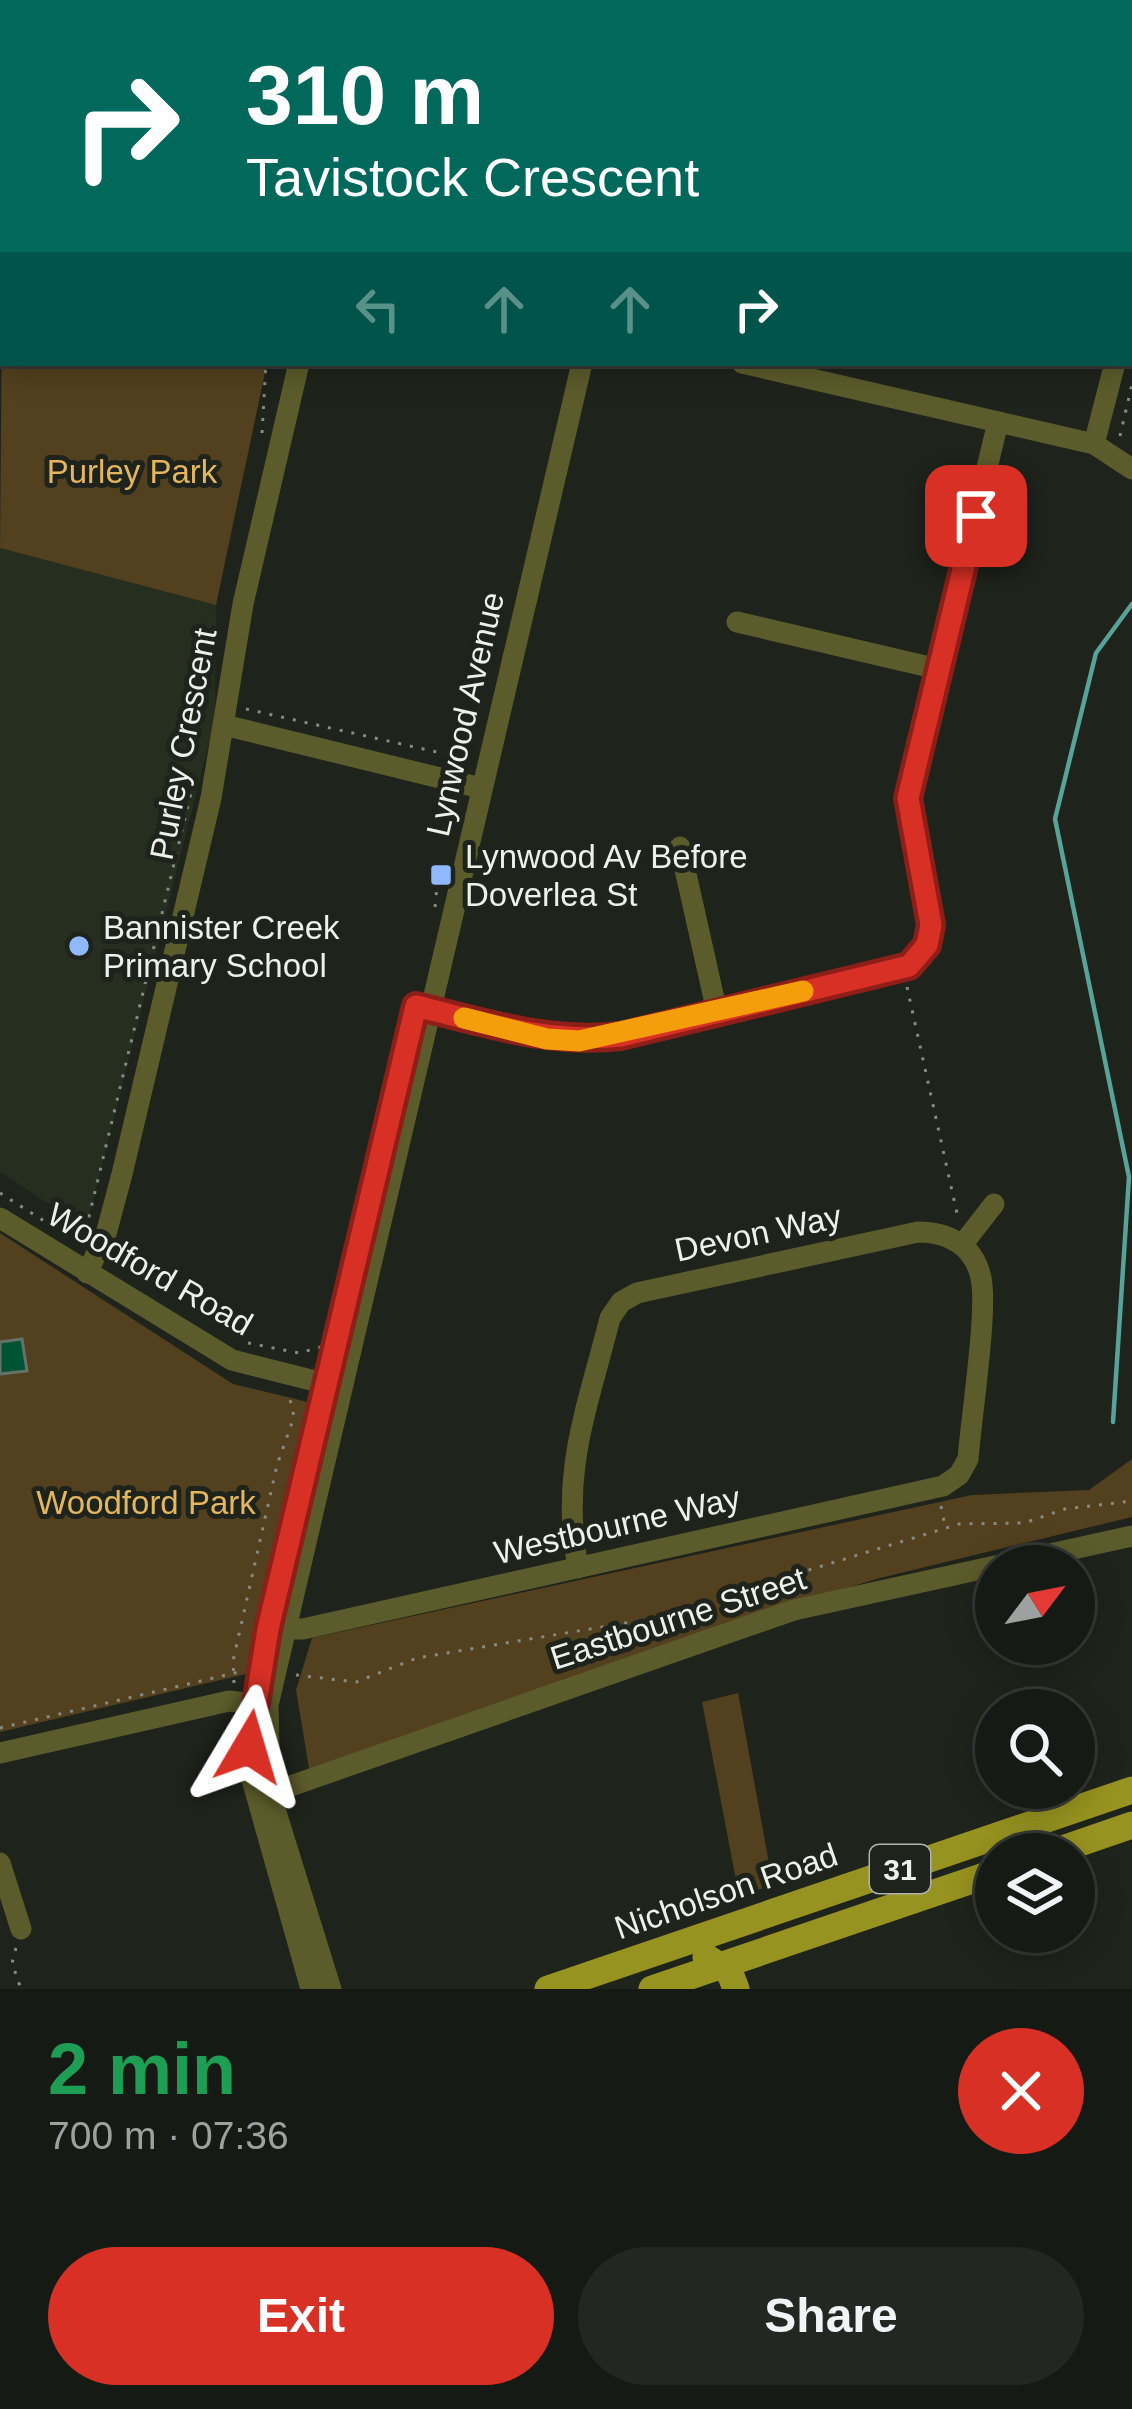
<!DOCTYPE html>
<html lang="en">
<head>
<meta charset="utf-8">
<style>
  :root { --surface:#161a14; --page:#232722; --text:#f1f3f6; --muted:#9ea1a0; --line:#353834; --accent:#d93025 }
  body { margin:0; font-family:Helvetica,sans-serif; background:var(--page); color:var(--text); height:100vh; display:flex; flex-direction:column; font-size:45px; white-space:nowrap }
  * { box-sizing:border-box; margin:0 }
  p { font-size:39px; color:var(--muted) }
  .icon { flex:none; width:66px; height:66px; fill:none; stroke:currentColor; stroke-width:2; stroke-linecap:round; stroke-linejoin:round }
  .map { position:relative; height:1989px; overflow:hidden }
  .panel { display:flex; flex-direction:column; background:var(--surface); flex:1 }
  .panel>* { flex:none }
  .banner { position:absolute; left:0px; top:0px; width:1134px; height:366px; box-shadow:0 6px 30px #0003,0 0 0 3px var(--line); background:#00695c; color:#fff; overflow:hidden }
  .needle { width:78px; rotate:58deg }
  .tools { position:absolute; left:975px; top:1545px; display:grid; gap:24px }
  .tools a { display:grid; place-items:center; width:120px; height:120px; border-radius:50%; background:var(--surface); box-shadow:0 6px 30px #0003,0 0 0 3px var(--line); font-size:60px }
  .pin { position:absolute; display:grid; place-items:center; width:102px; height:102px; color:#fff; margin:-51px; border-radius:24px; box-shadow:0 6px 18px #0006 }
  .me { position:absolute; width:132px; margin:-66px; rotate:7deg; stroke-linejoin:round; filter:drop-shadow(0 0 9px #0008) }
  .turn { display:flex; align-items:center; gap:42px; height:252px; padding:0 48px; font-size:54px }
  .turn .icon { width:156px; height:156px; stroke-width:2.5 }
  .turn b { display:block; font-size:84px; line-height:102px }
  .lanes { display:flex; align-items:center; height:114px; padding:0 48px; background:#0003; justify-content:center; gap:60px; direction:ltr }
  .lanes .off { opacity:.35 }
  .round { display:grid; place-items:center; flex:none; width:126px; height:126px; border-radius:63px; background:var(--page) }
  .overview { display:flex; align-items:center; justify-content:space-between; height:204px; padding:0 48px }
  h1 { font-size:72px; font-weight:700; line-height:90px; color:#1e9e55 }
  .primary-button { display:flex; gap:24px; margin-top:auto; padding:24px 48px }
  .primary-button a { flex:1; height:138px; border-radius:72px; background:var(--accent); color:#fff; font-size:48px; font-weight:700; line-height:138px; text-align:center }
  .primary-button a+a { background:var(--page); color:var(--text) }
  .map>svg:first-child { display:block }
  .built { fill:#262e20 }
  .green { fill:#52401e }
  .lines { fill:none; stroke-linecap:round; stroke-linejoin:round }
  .stream { stroke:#57a399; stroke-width:4.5 }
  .building { fill:#005433; stroke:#66716a; stroke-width:3 }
  .path { stroke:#868b84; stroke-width:3; stroke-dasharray:3 9; stroke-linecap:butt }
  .minor { stroke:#5c5b2b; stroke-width:21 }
  .major { stroke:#969320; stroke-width:27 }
  .route-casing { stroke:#8d1f18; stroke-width:30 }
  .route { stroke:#d93025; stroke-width:21 }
  .slow { stroke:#f59e0b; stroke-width:21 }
  .poi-dot { fill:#8fb8fd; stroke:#1e231b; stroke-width:4.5 }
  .labels { text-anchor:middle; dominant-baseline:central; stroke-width:10; stroke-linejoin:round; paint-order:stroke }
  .shield { fill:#1e231b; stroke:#afb3ad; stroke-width:3 }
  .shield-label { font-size:30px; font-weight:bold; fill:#edf1eb }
  .park-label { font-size:33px; fill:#e5b65b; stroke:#1e231b }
  .street-label { font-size:33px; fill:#edf1eb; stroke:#1e231b }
  .poi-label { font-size:33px; fill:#edf1eb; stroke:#1e231b; text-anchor:start }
</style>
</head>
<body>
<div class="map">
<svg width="1132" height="1989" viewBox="0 0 1132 1989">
  <rect width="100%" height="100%" fill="#1e231b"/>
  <!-- built -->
  <polygon class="built" points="0,548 216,605 215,719 86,1228 0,1172"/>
  <!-- green -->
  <g class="green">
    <polygon points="3,193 3,363 267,363 216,605 0,548"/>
    <polygon points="0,1233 233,1384 316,1404 302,1481 250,1673 0,1732"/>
    <polygon points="1132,1459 1132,1517 880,1578 731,1623 310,1774 296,1690 312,1638 972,1495 1089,1490"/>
    <polygon points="738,1693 773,1885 739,1896 702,1702"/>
  </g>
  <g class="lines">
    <!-- stream -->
    <polyline class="stream" points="1113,1422 1129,1177 1055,819 1096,653 1132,604"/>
  </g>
  <!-- building -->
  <polygon class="building" points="22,1339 27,1371 0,1374 0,1342"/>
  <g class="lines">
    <!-- path -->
    <g class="path">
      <polyline points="298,0 310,3"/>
      <polyline points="0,213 3,211"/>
      <polyline points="262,433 266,363"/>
      <polyline points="1120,436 1132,384"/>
      <polyline points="246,709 459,757 471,755"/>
      <polyline points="435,907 438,875"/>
      <polyline points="907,987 958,1218"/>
      <polyline points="0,1193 52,1226"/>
      <polyline points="86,1229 192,789"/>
      <polyline points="326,1340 347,1267"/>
      <polyline points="248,1343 299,1353 331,1344"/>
      <polyline points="941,1506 945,1526"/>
      <polyline points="296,1675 356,1682 417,1658 649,1619 959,1524 1024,1523 1065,1509 1132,1501"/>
      <polyline points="234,1683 233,1661 277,1465 294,1417 289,1395"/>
      <polyline points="0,1728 239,1672"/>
      <polyline points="16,1948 12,1963 21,1989"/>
    </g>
    <!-- minor -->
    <g class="minor">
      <polyline points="397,0 410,3"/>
      <polyline points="178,3 178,0"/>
      <polyline points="650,3 651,0"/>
      <polyline points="0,180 3,180"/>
      <polyline points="1131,293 1132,289"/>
      <polyline points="742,363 1094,444 1132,469"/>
      <polyline points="1094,444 1115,363"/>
      <polyline points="737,622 938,669"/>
      <polyline points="224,725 481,788"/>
      <polyline points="680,847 717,1012"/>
      <path d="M416 1006C486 1023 548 1044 621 1036L909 966 927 945 931 925 908 798 998 422"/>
      <polyline points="0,1218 232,1360 339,1387"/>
      <polyline points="962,1245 994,1204"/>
      <polyline points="87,1273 106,1234 122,1174 211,798 243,604 299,363"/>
      <polyline points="276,1594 301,1491"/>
      <path d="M269 1629H303L943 1486 959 1475 968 1459C971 1419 988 1310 981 1278 974 1245 948 1232 918 1232L637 1293 621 1302 610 1318C587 1410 560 1473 578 1568"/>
      <polyline points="258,1678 251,1776 311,1989"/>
      <polyline points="0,1753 229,1701 263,1705"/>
      <polyline points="262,1796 794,1610 1132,1536"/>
      <polyline points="0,1863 21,1929"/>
      <polyline points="331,1989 270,1793 268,1705 582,363"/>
    </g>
    <!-- major -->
    <g class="major">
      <polyline points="1048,1854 1132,1825"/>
      <polyline points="706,1957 730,1973 736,1989"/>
      <polyline points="548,1989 1132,1790"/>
      <polyline points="652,1989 996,1872"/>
    </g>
  </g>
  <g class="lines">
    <!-- route casing -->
    <g class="route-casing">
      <path id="route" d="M249 1747 268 1629 416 1006C486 1023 548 1044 621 1036L909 966 927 945 931 925 908 798 976 516"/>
    </g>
    <!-- route -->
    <use href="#route" class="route"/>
    <!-- slow -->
    <polyline class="slow" points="464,1018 547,1039 579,1041 803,991"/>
  </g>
  <!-- markers -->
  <g class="poi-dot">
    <rect x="429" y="863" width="24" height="24" rx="6"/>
    <circle cx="79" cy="946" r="12"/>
  </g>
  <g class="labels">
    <!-- shield labels -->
    <rect class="shield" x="870" y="1845" width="60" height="48" rx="9"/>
    <g class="shield-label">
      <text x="900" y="1869">31</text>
    </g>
    <!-- park labels -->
    <g class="park-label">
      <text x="132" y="471">Purley Park</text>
      <text x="146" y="1502">Woodford Park</text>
    </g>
    <!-- street labels -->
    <g class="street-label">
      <text transform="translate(465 714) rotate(-77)">Lynwood Avenue</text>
      <text transform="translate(183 744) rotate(-79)">Purley Crescent</text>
      <text transform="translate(758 1233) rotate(-12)">Devon Way</text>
      <text transform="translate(150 1269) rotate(30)">Woodford Road</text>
      <text transform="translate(617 1525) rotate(-13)">Westbourne Way</text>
      <text transform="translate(678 1618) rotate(-18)">Eastbourne Street</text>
      <text transform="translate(726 1891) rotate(-19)">Nicholson Road</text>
    </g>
    <!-- poi labels -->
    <g class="poi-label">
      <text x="465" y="856">Lynwood Av Before<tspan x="465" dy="38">Doverlea St</tspan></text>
      <text x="103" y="927">Bannister Creek<tspan x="103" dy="38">Primary School</tspan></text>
    </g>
  </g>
</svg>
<div class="tools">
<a><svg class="needle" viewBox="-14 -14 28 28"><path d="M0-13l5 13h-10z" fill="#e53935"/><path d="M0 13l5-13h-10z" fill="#9ea1a0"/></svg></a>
<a><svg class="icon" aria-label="search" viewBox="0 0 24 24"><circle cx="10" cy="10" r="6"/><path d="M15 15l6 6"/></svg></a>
<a><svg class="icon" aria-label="layers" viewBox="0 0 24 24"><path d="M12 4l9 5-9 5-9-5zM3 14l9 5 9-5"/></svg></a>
</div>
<div class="pin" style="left:976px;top:516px;background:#d93025"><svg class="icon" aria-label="arrive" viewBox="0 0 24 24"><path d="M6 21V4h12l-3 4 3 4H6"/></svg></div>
<svg class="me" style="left:249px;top:1747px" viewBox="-20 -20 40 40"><path d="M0-17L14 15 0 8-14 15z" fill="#d93025" stroke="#fff" stroke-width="4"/></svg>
<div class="banner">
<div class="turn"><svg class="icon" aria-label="right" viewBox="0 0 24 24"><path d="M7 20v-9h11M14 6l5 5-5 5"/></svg><div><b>310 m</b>Tavistock Crescent</div></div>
<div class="lanes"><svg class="icon off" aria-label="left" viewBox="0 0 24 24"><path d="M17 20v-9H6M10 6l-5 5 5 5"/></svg><svg class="icon off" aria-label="ahead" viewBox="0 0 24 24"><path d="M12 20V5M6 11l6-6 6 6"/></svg><svg class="icon off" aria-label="ahead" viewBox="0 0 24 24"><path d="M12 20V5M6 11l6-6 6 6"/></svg><svg class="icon" aria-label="right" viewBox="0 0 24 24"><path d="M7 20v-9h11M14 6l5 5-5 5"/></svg></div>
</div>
</div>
<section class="panel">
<div class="overview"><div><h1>2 min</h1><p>700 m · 07:36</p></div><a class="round" style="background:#d93025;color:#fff"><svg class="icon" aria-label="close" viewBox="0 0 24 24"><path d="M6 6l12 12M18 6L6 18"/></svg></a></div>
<div class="primary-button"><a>Exit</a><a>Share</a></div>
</section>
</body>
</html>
